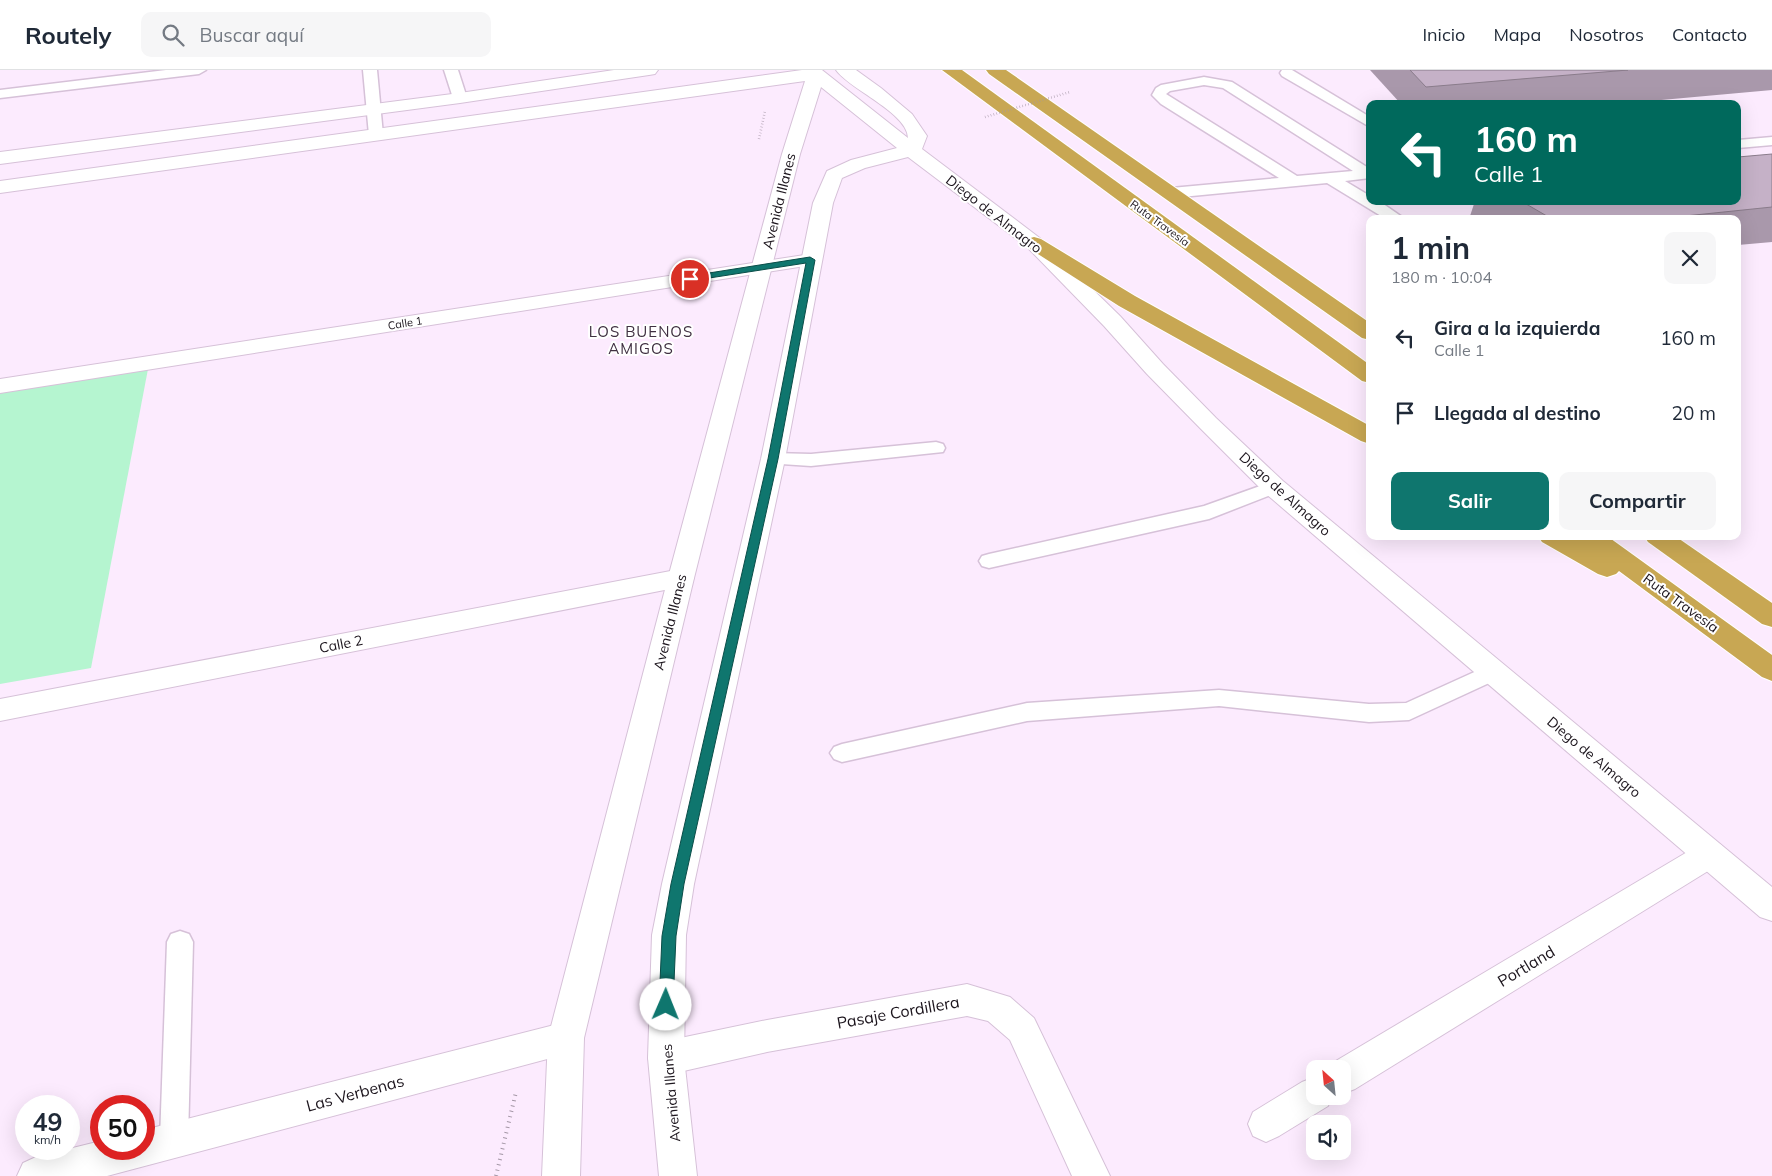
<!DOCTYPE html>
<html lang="es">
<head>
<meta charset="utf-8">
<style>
  :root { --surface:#fff; --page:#f6f6f7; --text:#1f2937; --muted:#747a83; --line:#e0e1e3; --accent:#0f766e }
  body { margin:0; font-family:Mulish,sans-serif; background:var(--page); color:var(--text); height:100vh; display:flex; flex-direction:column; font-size:19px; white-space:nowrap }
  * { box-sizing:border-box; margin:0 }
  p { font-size:16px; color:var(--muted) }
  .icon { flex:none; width:28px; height:28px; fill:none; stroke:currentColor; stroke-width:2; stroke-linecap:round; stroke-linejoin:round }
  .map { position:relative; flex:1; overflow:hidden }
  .side { position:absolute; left:1366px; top:145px; width:375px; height:325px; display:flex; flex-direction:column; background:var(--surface); border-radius:10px; box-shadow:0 5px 20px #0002 }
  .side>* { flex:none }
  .banner { position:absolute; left:1366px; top:30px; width:375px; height:105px; border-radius:10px; box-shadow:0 5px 20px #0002; background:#00695c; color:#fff; overflow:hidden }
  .needle { width:32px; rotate:333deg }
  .buttons { position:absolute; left:1306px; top:990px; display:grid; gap:10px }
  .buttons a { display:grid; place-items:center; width:45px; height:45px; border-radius:10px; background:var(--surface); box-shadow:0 5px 20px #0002; font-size:25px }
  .speed { position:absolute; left:15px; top:1025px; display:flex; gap:10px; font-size:25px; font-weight:700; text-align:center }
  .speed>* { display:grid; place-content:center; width:65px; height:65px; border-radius:50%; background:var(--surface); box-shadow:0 5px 20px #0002; line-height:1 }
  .speed small { font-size:12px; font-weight:400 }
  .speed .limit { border:8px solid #d22; background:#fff; color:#111 }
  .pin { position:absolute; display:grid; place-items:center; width:42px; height:42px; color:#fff; margin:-21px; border:2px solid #fff; border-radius:50%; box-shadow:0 1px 5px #0007 }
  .me { position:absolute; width:55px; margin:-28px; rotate:1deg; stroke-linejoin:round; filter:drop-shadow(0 0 4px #0008) }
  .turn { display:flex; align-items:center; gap:18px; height:105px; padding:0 25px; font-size:22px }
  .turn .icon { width:65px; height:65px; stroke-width:2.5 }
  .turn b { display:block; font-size:35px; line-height:42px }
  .round { display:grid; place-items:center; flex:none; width:52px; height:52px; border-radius:10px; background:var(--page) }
  .headline { display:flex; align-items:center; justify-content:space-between; height:85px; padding:0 25px }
  h1 { font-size:30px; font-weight:700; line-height:38px }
  .button { display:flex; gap:10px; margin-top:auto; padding:10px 25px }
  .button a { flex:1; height:58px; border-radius:10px; background:var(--accent); color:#fff; font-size:20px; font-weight:700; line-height:58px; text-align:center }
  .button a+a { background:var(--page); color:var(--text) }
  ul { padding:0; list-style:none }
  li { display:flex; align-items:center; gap:15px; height:75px; padding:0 25px }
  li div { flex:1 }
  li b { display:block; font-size:19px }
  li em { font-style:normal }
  header { display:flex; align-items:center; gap:30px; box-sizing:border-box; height:70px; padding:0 25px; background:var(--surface); border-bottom:1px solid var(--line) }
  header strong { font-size:24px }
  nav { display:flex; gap:28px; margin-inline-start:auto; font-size:18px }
  .search { width:350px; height:45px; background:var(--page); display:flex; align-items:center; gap:12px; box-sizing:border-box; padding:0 18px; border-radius:10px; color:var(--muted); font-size:19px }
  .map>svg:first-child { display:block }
  .green { fill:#b5f5d0 }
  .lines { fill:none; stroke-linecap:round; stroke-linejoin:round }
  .service-casing { stroke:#d6c1d8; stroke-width:3 }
  .minor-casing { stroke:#d6c1d8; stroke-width:2 }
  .secondary-casing { stroke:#d6c1d8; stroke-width:2 }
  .trunk-casing { stroke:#fff; stroke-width:2 }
  .path-far1 { stroke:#a497a6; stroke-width:2.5; stroke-dasharray:0.5 2.5; stroke-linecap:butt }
  .path { stroke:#a497a6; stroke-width:4; stroke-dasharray:1 4.5; stroke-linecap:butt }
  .service { fill:#fff; fill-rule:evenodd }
  .minor { fill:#fff; fill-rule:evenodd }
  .secondary { fill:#fff; fill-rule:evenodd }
  .trunk { fill:#c8a753; fill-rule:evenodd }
  .path-bridge { stroke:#a497a6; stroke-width:2.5; stroke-dasharray:0.5 2.5; stroke-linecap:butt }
  .wall { fill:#a998ab }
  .building { fill:#c5b1c7; stroke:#8a7c8b }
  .route { fill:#0f766e; stroke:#0a4d48 }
  .labels { text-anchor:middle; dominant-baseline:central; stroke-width:4; stroke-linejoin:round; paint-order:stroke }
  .far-street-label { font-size:11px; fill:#1b141c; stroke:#fff }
  .street-label { font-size:14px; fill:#1b141c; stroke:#fff }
  .neighbourhood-label { font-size:15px; letter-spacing:1px; fill:#403042; stroke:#fff }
  .near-street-label { font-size:16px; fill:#1b141c; stroke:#fff }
</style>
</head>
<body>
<header>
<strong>Routely</strong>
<div class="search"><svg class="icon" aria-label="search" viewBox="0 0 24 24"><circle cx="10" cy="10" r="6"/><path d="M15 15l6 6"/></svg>Buscar aquí</div>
<nav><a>Inicio</a><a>Mapa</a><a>Nosotros</a><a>Contacto</a></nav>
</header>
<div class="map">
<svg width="1772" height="1106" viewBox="0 0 1772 1106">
  <rect width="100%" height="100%" fill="#fcebfe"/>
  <!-- green -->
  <polygon class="green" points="148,299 91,598 0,614 0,322"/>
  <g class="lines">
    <!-- service casing -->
    <g class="service-casing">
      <g id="service">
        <polygon points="166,0 206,0 199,4 0,28 0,20"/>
        <polygon points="363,0 377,0 383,65 381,68 371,68 369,65"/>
        <polygon points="444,0 458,0 467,28 465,31 455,31 453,28"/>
        <polygon points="1282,0 1292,0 1370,47 1370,57 1282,6 1280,3"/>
        <path d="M1204 7 1232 12 1370 99V108L1345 111 1370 126V131H1379L1405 149H1386L1327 113 1171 128 1166 126 1163 123 1166 120 1171 118 1279 108 1161 34 1152 25 1156 18 1161 15ZM1204 15 1223 18 1353 101 1297 106 1166 24 1170 21Z"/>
        <polygon points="1772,67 1772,75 1738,78 1738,70"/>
        <polygon points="936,372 943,374 945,378 943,382 811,396 766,393 764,389 766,385 773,383 811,384"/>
        <polygon points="1274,411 1281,413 1284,417 1281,421 1209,449 989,498 982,496 979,491 982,486 989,484 1204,436"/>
        <polygon points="1492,594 1500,596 1503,602 1500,608 1409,650 1369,652 1219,636 1027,651 842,692 834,689 830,683 834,677 842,674 1027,633 1219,620 1369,634 1406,633"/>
        <polygon points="180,861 189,864 193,872 188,1070 184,1080 174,1084 164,1080 160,1070 167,872 171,864"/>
      </g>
    </g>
    <!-- minor casing -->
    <g class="minor-casing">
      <g id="minor">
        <polygon points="811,184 818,186 821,190 818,194 0,323 0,309"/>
        <polygon points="681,499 690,501 694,508 690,515 0,651 0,629"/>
        <polygon points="1710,771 1721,775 1726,784 1721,793 1355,1019 1342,1024 1342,999 1328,999 1329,995 1699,775"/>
        <polygon points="967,914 1010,927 1034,948 1110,1106 1072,1106 1010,970 988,951 967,946 767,982 666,1005 653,1000 648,988 653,976 666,971 767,950"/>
        <polygon points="566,952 578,957 584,968 578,979 566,984 107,1106 17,1106 23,1093 36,1087 101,1071 101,1079 144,1079 144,1060"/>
        <polygon points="1315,1007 1315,1026 1332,1026 1328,1036 1279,1066 1266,1072 1253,1066 1248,1054 1253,1042 1302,1012"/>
      </g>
    </g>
    <!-- secondary casing -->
    <g class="secondary-casing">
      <g id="secondary">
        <polygon points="614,0 658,0 655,4 649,5 460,33 0,94 0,82 460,23"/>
        <path d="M802 0H822L908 68C908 43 849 19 836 0H856L881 18 912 44 927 66 922 79 1041 169 1120 246 1163 294 1216 348 1283 411 1772 817V851L1760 847 1265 423 1200 358 1147 304 1104 256 1027 177 908 87 865 98 842 108 833 133 785 389 694 814 686 865 684 988 697 1106H659L648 988 652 865 662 814 761 389 813 133 827 101 851 90 897 78 821 17 800 84 694 508 584 968 580 1106H542L548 968 668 508 782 84 805 11 0 123V111Z"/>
      </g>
    </g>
    <!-- trunk casing -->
    <g class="trunk-casing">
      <g id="trunk">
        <polygon points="942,0 962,0 1370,295 1370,313 1362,311"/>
        <polygon points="986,0 1006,0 1370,253 1370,270 1362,268 989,4"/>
        <polygon points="1034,167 1041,169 1135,226 1370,356 1370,374 1361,371 1119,236 1027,177 1024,173 1027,169"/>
        <polygon points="1538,466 1572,466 1579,470 1576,466 1607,466 1772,585 1772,611 1762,607 1619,501 1616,504 1607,507 1598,504 1542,472"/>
        <polygon points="1644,466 1675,466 1772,533 1772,557 1762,554 1648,472"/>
      </g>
    </g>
    <!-- path-far1 -->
    <polyline class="path-far1" points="759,69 765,41"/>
    <!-- path -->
    <polyline class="path" points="496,1106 516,1022"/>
    <!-- service -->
    <use href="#service" class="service"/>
    <!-- minor -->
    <use href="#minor" class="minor"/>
    <!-- secondary -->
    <use href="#secondary" class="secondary"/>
    <!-- trunk -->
    <use href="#trunk" class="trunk"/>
    <!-- path-bridge -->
    <polyline class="path-bridge" points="985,47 1070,22"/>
  </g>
  <!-- wall -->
  <g class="wall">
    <polygon points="1370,0 1772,0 1772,20 1617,34 1401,34"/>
    <polygon points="1772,84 1772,172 1738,175 1738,149 1476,149 1470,146 1475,131 1738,131"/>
  </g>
  <!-- building -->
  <g class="building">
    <polygon points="1410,0 1628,0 1426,17"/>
    <polygon points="1772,84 1772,137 1656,149 1552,149 1521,131 1738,131 1738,87"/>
  </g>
  <!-- route -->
  <polygon class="route" points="810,187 815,190 778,389 684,814 676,866 673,935 671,939 666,941 661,939 659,935 662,866 671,814 768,389 806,193 690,211 686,209 690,206"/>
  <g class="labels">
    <!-- far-street labels -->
    <g class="far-street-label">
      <text transform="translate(1160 153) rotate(36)">Ruta Travesía</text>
      <text transform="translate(405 253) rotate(-9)">Calle 1</text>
    </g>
    <!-- street labels -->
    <g class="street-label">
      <text transform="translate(779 131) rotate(-76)">Avenida Illanes</text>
      <text transform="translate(994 144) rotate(38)">Diego de Almagro</text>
      <text transform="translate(1285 424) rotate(42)">Diego de Almagro</text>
      <text transform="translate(1681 533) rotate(36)">Ruta Travesía</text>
      <text transform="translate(670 552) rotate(-76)">Avenida Illanes</text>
      <text transform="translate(341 574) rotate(-11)">Calle 2</text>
      <text transform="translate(1594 687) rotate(40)">Diego de Almagro</text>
      <text transform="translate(671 1023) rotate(-95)">Avenida Illanes</text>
    </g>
    <!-- neighbourhood labels -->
    <g class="neighbourhood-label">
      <text x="641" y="261">LOS BUENOS<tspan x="641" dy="17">AMIGOS</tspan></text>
    </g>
    <!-- near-street labels -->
    <g class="near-street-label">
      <text transform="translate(1526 896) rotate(-31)">Portland</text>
      <text transform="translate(898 942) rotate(-10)">Pasaje Cordillera</text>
      <text transform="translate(355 1023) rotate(-15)">Las Verbenas</text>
    </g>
  </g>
</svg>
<div class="buttons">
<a><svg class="needle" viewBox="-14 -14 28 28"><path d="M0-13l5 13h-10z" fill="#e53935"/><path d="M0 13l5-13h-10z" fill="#747a83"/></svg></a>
<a><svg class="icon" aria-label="sound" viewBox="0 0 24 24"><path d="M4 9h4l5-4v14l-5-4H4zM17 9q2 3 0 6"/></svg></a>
</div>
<div class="speed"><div>49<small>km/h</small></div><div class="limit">50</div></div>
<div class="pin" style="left:690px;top:209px;background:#d93025"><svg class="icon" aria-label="arrive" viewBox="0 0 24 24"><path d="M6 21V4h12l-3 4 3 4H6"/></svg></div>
<svg class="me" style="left:666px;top:935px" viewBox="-20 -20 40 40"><circle r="19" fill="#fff"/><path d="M0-13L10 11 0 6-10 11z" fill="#0f766e"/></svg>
<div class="banner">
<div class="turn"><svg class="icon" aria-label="left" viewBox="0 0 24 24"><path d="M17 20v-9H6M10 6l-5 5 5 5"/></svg><div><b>160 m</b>Calle 1</div></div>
</div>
<section class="side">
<div class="headline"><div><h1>1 min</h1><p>180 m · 10:04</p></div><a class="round"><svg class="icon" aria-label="close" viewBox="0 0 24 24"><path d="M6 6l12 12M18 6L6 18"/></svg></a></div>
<ul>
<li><svg class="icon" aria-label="left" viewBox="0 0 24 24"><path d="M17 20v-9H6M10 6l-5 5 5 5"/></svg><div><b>Gira a la izquierda</b><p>Calle 1</p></div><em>160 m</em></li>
<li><svg class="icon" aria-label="arrive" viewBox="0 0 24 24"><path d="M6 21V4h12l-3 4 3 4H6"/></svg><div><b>Llegada al destino</b></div><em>20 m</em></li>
</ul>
<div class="button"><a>Salir</a><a>Compartir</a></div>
</section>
</div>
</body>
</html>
